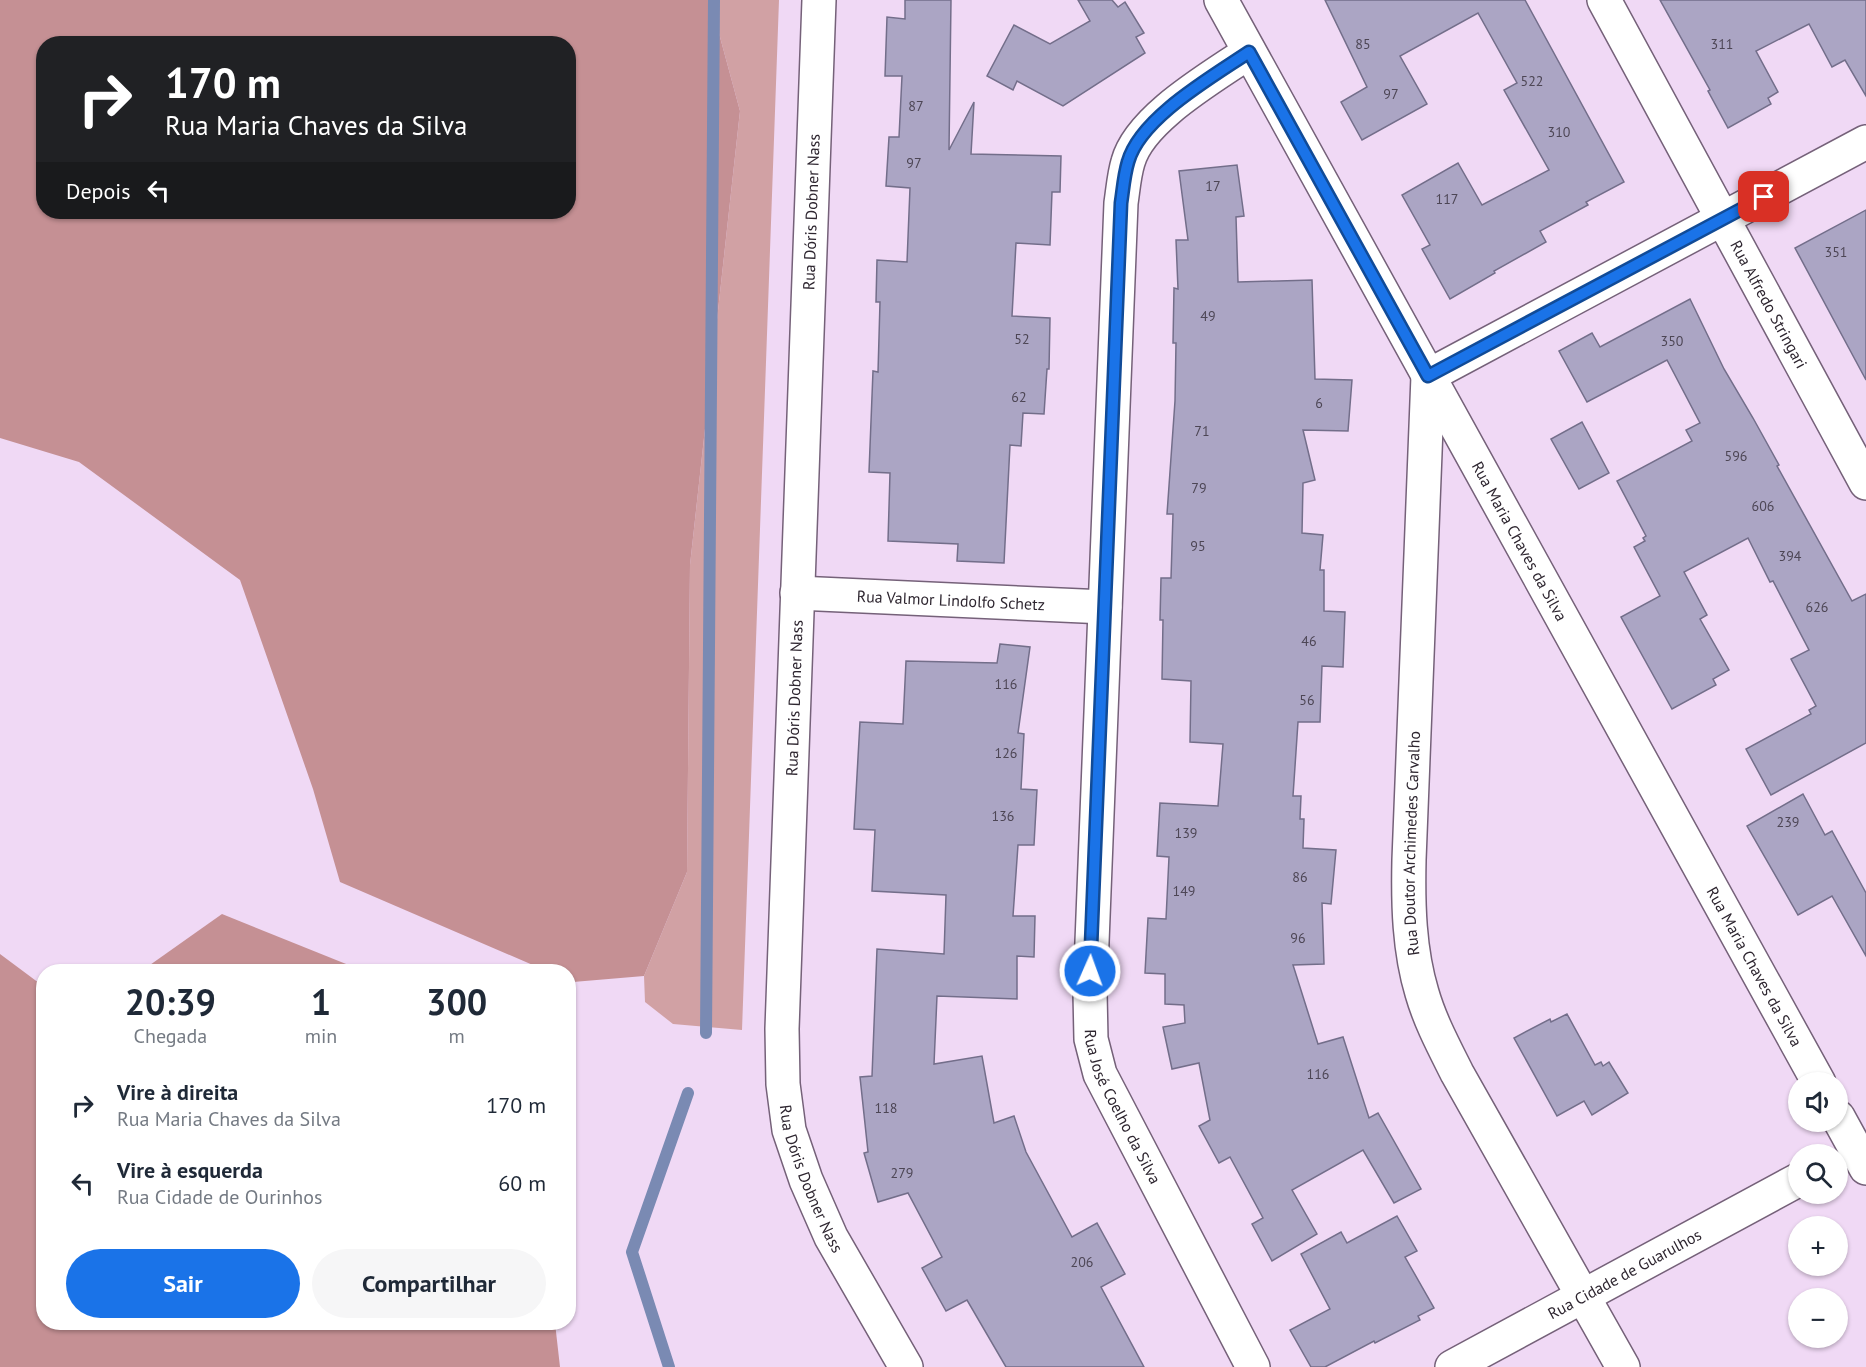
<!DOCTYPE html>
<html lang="pt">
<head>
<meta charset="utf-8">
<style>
  :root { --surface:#fff; --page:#f6f6f7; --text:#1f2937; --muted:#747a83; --accent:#1a73e8 }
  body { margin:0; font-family:"PT Sans",sans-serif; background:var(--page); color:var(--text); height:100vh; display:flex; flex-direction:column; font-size:22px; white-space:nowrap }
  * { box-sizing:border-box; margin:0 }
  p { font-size:20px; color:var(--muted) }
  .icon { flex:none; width:33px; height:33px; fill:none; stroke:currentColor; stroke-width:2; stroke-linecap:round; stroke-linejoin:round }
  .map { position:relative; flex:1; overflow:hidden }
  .drawer { position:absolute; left:36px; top:964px; width:540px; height:366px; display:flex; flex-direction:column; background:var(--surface); border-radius:24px; box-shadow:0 2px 4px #0004 }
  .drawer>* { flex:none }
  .guide { position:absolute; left:36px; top:36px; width:540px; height:183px; border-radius:24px; box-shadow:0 2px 4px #0004; background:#202124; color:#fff; overflow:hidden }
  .fabs { position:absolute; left:1788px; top:1072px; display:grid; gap:12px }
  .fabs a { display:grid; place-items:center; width:60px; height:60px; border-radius:50%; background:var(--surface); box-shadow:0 2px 4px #0004; font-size:30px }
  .pin { position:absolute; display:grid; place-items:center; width:51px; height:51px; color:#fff; margin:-26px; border-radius:12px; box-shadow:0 3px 9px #0006 }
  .me { position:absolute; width:66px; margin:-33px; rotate:2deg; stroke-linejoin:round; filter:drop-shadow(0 0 4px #0008) }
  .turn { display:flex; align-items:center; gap:21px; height:126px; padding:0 30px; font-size:27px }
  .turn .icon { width:78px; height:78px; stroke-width:2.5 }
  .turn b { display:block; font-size:42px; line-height:51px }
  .then { display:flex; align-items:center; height:57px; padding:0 30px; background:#0003; gap:12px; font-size:22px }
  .eta { display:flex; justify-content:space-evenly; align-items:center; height:102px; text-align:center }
  .eta b { font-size:36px; font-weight:600; line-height:42px }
  .primary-button { display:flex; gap:12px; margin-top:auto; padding:12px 30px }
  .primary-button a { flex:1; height:69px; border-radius:36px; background:var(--accent); color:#fff; font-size:24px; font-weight:600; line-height:69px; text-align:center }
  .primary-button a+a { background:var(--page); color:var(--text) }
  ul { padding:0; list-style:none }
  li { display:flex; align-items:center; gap:18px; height:78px; padding:0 30px }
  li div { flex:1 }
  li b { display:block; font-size:22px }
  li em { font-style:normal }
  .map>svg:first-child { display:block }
  .green { fill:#d1a1a4 }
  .forest { fill:#c59094; fill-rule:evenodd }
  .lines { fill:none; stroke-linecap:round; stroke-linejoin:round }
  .stream { stroke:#7a8ab3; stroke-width:12 }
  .building { fill:#aba5c4; stroke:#736e8a; stroke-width:1.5 }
  .minor-casing { stroke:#756179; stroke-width:36 }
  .minor { stroke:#fff; stroke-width:33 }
  .route-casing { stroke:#114b97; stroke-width:15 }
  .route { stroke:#1a73e8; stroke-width:10 }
  .labels { text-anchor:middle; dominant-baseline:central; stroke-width:6; stroke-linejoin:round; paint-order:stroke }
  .number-label { font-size:14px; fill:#4d4655 }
  .street-label { font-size:16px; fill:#2e2630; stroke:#fff }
</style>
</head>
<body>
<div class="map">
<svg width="1866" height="1367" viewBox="0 0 1866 1367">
  <rect width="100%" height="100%" fill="#f0d9f5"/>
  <!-- green -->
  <polygon class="green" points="710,0 779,0 742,1030 673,1024 645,1002 644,976 687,872 690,565 740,111"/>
  <!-- forest -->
  <g class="forest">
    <path d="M0 0H710L740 111 690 565 687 872 644 976 573 982 569 980 568 972H549L340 882 313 789 240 580 79 462 0 438ZM44 44H568V212H44Z"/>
    <polygon points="222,914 366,972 140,972"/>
    <polygon points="0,954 43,986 44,1323 555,1323 560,1367 0,1367"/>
  </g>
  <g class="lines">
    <!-- stream -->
    <g class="stream">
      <polyline points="706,1033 714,0"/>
      <polyline points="669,1367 632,1252 688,1093"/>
    </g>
  </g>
  <!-- building -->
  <g class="building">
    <polygon points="905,0 951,0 949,150 974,102 971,154 1061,156 1060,192 1052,192 1050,245 1016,243 1012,316 1050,318 1049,369 1047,369 1044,414 1023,413 1021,446 1010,445 1004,563 957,561 958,544 888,541 890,473 869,472 873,371 878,372 880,302 876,302 877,260 907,262 910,188 886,186 889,137 899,137 902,76 885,76 887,17 905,19"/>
    <polygon points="1078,0 1112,0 1118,7 1125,2 1144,33 1136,37 1145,53 1063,106 1017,81 1013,90 987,76 1014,25 1050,44 1090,21"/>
    <polygon points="1325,0 1525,0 1624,182 1586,202 1588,205 1540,231 1546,242 1494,271 1495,273 1450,299 1422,249 1430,245 1402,195 1458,163 1482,205 1549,170 1504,90 1517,83 1478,13 1400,56 1427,104 1362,140 1341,102 1367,87"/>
    <polygon points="1660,0 1866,0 1866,96 1845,60 1832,67 1809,24 1756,51 1778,92 1768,98 1771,104 1728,128 1708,91 1710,90"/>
    <polygon points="1237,165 1244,216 1236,217 1238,282 1312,280 1315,379 1352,380 1348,431 1303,430 1315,480 1303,483 1302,533 1323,535 1320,570 1324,570 1324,611 1345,612 1343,667 1322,666 1320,722 1298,722 1293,796 1301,796 1300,819 1304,819 1303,848 1336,850 1331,904 1322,903 1324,964 1293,965 1318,1044 1343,1037 1369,1118 1378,1113 1421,1189 1394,1203 1363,1150 1292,1190 1317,1234 1272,1261 1252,1224 1263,1218 1230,1157 1219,1163 1199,1126 1210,1120 1199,1063 1172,1069 1163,1027 1185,1023 1184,1005 1165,1004 1165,974 1145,973 1148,918 1166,919 1169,857 1157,856 1160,803 1218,806 1223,744 1190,742 1191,681 1162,679 1163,620 1160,620 1161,578 1171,578 1173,514 1167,514 1175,401 1176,343 1173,343 1174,288 1178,289 1176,240 1188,240 1179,171"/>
    <polygon points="1866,210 1866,380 1795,248"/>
    <polygon points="1690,299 1724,369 1753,418 1779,465 1777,466 1852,601 1866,594 1866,743 1771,795 1746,749 1811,714 1809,710 1816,706 1791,659 1809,650 1773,581 1770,582 1748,538 1684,572 1707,615 1700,619 1729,670 1713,679 1716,685 1672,709 1621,617 1660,596 1634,547 1645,541 1643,538 1646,536 1617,481 1692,441 1686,430 1700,423 1667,360 1587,402 1559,351 1592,333 1600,347"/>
    <polygon points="1582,422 1609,473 1579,489 1551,439"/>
    <polygon points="1000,644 1030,647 1018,733 1024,734 1021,789 1037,790 1034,845 1018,845 1013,916 1035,916 1034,957 1017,956 1017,999 937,996 934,1064 982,1056 994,1123 1014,1116 1026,1152 1072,1237 1097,1223 1125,1274 1101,1287 1144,1367 1006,1367 967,1300 946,1311 922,1268 942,1257 908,1193 878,1202 864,1153 868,1152 860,1077 872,1076 877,949 944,954 946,895 872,891 875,830 854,829 860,722 903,724 906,661 997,663"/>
    <polygon points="1803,794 1825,835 1832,831 1866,893 1866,956 1832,896 1798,915 1747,826"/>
    <polygon points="1567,1014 1595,1065 1601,1062 1603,1066 1609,1062 1628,1093 1592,1115 1584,1101 1557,1116 1514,1038 1550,1019 1551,1022"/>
    <polygon points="1397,1216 1417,1251 1405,1257 1434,1308 1418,1316 1420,1320 1375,1343 1374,1341 1325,1367 1311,1367 1290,1330 1330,1309 1301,1254 1341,1232 1347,1243"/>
  </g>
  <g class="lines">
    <!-- minor casing -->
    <g class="minor-casing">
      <g id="minor">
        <path id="s1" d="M819 0 782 1029 783 1084 789 1130 806 1180 831 1237 906 1367"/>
        <path id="s2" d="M1221 0 1819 1083"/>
        <path id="s3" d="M1604 0 1866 483"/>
        <path id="s4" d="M1249 52C1213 77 1140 118 1128 162 1124 175 1123 190 1121 203L1090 993 1091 1039 1100 1074 1253 1367"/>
        <path id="s5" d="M797 593 1105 607"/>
        <polyline points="1838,1117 1866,1168"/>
        <path id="s6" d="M1452 1367 1798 1180"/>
        <path id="s7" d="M1623 1367 1457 1073C1444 1047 1430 1021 1422 993 1409 950 1408 904 1409 860L1428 376 1866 142"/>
      </g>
    </g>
    <!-- minor -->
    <use href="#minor" class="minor"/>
  </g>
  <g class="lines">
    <!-- route casing -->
    <g class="route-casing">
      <path id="route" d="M1090 971 1121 203C1123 190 1124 175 1128 162 1140 118 1212 77 1249 52L1428 376 1764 197"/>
    </g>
    <!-- route -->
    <use href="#route" class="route"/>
  </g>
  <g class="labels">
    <!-- number labels -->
    <g class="number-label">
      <text x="1363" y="44">85</text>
      <text x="1722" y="44">311</text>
      <text x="1532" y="81">522</text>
      <text x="1391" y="94">97</text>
      <text x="916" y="106">87</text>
      <text x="1559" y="132">310</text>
      <text x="914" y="163">97</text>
      <text x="1213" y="186">17</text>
      <text x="1447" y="199">117</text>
      <text x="1836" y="252">351</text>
      <text x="1208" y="316">49</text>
      <text x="1022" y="339">52</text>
      <text x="1672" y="341">350</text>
      <text x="1019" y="397">62</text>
      <text x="1319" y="403">6</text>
      <text x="1202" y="431">71</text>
      <text x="1736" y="456">596</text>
      <text x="1199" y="488">79</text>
      <text x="1763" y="506">606</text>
      <text x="1198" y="546">95</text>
      <text x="1790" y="556">394</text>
      <text x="1817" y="607">626</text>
      <text x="1309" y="641">46</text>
      <text x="1006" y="684">116</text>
      <text x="1307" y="700">56</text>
      <text x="1006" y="753">126</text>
      <text x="1003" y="816">136</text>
      <text x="1788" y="822">239</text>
      <text x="1186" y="833">139</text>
      <text x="1300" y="877">86</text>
      <text x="1184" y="891">149</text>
      <text x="1298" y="938">96</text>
      <text x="1318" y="1074">116</text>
      <text x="886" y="1108">118</text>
      <text x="902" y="1173">279</text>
      <text x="1082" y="1262">206</text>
    </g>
    <!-- street labels -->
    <g class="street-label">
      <text transform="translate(811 212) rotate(-88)">Rua Dóris Dobner Nass</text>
      <text stroke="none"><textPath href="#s3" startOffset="346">Rua Alfredo Stringari</textPath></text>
      <text stroke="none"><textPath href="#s2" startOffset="618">Rua Maria Chaves da Silva</textPath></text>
      <text stroke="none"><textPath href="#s5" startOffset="154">Rua Valmor Lindolfo Schetz</textPath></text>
      <text transform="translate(794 698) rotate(-88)">Rua Dóris Dobner Nass</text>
      <text stroke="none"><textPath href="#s7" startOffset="576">Rua Doutor Archimedes Carvalho</textPath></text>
      <text stroke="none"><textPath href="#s2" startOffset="1104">Rua Maria Chaves da Silva</textPath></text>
      <text stroke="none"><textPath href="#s4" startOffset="1119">Rua José Coelho da Silva</textPath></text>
      <text stroke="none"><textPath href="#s1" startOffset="1184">Rua Dóris Dobner Nass</textPath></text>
      <text stroke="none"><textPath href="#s6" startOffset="196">Rua Cidade de Guarulhos</textPath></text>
    </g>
  </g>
</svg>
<div class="fabs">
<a><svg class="icon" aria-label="sound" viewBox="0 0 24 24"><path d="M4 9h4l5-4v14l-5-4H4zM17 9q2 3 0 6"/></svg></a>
<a><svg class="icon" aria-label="search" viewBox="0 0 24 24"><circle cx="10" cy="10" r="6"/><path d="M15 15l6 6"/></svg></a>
<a>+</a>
<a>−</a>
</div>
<div class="pin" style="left:1764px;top:197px;background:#d93025"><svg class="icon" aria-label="arrive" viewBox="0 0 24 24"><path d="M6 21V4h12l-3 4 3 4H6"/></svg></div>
<svg class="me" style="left:1090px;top:971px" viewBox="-20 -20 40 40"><circle r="17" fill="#1a73e8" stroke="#fff" stroke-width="3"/><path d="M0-11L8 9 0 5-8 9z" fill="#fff"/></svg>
<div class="guide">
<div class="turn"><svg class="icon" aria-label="right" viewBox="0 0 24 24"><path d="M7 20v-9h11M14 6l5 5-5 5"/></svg><div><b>170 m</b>Rua Maria Chaves da Silva</div></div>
<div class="then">Depois<svg class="icon" aria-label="left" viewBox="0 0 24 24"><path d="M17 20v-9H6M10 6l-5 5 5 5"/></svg></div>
</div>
<section class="drawer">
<div class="eta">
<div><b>20:39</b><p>Chegada</p></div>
<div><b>1</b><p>min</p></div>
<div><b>300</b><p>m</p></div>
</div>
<ul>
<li><svg class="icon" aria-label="right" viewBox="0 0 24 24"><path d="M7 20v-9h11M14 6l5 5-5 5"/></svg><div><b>Vire à direita</b><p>Rua Maria Chaves da Silva</p></div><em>170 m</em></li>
<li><svg class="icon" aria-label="left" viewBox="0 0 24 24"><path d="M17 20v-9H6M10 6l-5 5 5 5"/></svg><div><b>Vire à esquerda</b><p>Rua Cidade de Ourinhos</p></div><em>60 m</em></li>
</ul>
<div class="primary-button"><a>Sair</a><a>Compartilhar</a></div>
</section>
</div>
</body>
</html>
